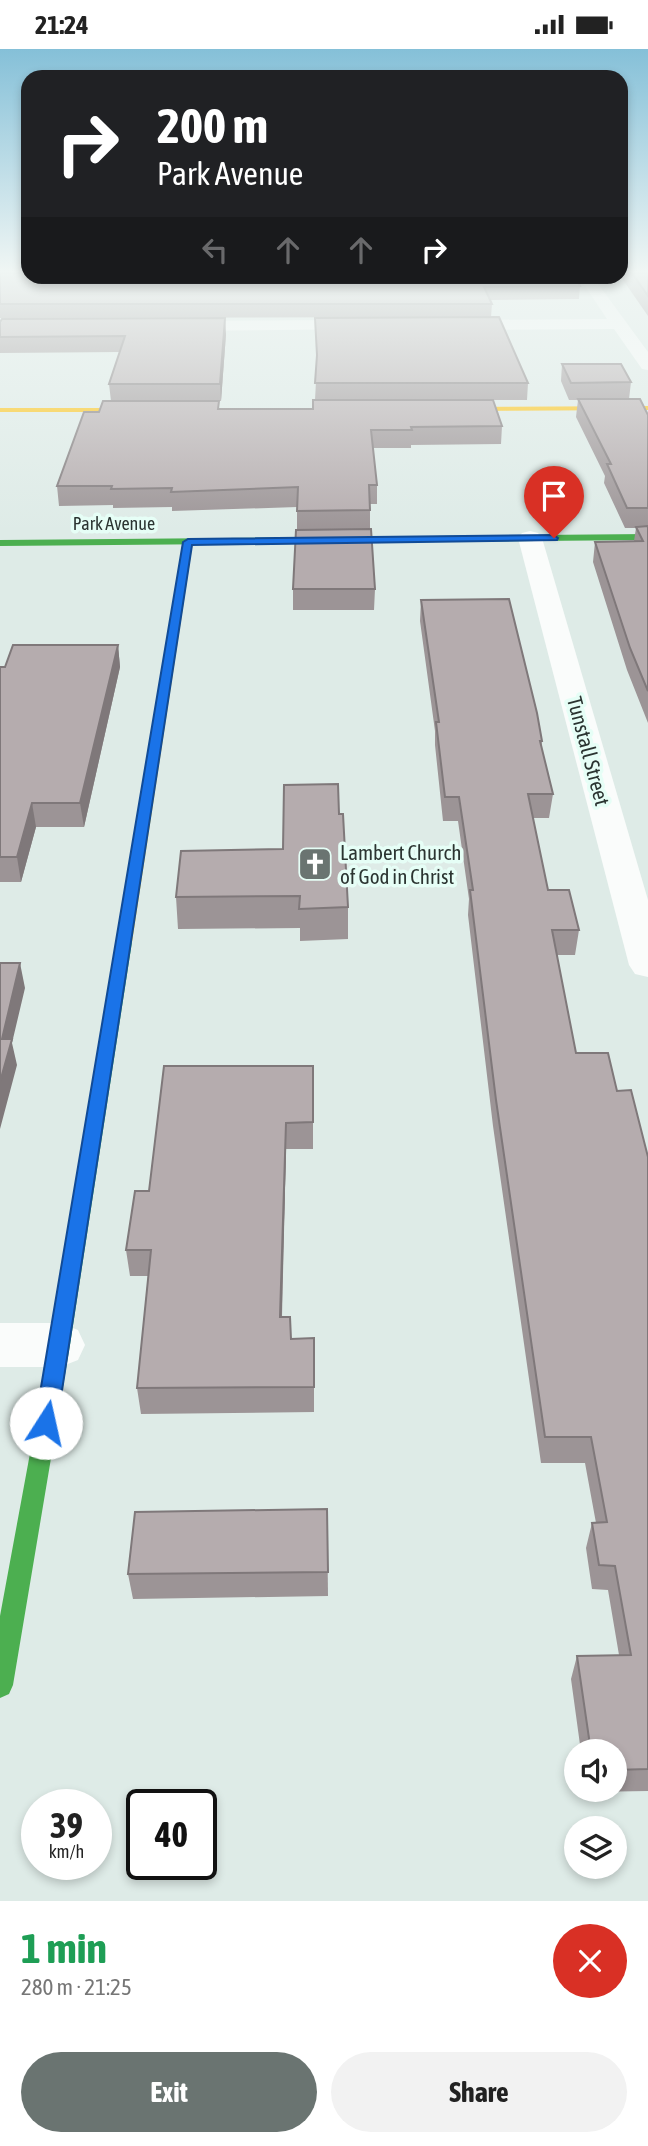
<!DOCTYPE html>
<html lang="en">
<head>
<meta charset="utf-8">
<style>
  :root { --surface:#fff; --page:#f2f2f2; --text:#222; --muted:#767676; --accent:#6a7471 }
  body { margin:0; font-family:"Asap Condensed",sans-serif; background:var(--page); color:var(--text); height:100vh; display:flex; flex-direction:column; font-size:26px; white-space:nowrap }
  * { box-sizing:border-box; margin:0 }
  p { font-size:23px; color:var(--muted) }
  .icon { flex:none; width:38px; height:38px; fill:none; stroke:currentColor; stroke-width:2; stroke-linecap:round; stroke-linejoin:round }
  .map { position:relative; height:1852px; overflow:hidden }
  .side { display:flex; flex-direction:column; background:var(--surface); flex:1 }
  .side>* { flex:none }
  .guide { position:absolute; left:21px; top:21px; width:607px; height:214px; border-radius:21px; box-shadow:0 4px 10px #0003; background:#202124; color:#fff; overflow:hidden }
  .controls { position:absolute; left:564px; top:1690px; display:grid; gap:14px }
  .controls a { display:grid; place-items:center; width:63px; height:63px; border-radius:50%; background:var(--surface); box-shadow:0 4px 10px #0003; font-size:35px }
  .speed { position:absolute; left:21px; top:1740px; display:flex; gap:14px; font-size:35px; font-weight:700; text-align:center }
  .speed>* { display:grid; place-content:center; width:91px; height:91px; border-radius:50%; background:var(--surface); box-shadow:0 4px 10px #0003; line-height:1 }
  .speed small { font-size:18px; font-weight:400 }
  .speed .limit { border:4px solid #111; border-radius:10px; background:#fff; color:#111 }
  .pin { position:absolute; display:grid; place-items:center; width:60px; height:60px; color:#fff; margin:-72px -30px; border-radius:50% 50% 50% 0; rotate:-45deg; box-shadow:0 0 7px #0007 }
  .pin .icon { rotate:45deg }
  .me { position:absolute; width:77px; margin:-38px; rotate:10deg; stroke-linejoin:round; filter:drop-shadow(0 0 5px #0008) }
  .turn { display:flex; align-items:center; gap:24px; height:147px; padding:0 21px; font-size:32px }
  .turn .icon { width:91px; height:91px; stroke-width:2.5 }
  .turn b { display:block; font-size:49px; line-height:60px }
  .lanes { display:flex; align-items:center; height:66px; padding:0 21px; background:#0003; justify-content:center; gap:35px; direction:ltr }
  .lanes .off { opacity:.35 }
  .round { display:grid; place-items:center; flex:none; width:74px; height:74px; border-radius:37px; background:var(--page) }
  .headline { display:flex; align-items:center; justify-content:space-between; height:119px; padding:0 21px }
  h1 { font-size:42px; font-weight:700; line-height:52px; color:#1e9e55 }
  .button { display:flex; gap:14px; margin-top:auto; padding:14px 21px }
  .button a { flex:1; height:80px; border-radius:42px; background:var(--accent); color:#fff; font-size:28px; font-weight:700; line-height:80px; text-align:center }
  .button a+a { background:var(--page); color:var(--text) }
  .status { display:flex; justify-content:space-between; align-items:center; height:49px; padding:0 35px; background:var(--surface); direction:ltr }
  .status svg { height:19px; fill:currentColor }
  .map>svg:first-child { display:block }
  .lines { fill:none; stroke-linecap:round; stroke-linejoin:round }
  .street { fill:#fafcfb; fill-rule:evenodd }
  .fast { fill:#4caf50; fill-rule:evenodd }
  .slow { fill:#ffc107; fill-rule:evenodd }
  .wall { fill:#9c9496 }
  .shaded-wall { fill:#7f787a }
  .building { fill:#b5acae; stroke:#7f787a; stroke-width:2 }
  .route { fill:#1a73e8; stroke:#114b97; stroke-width:2 }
  .labels { text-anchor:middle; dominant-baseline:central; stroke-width:7; stroke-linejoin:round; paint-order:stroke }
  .far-street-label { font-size:18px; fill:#2b3431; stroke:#e6fef6 }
  .street-label { font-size:21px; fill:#2b3431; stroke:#e6fef6 }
  .poi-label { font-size:21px; fill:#2b3431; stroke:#e6fef6; text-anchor:start }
</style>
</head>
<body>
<div class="status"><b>21:24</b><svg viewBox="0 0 49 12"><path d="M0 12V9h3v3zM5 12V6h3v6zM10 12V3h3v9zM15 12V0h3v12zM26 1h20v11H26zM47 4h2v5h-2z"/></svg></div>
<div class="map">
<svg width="648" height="1852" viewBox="0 0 648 1852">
  <rect width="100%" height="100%" fill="#deebe7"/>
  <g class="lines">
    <!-- street -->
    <g class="street">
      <polygon points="579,228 593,228 648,303 648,321 642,320 614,280 450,281 442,276 450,271 607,270"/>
      <polygon points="365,271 373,276 371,280 174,282 166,277 174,272"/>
      <polygon points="530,482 538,484 542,489 648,851 648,928 635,925 629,916 518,489 522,484"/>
      <polygon points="0,1274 60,1274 78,1281 85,1296 78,1311 60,1318 0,1318"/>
    </g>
    <!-- fast -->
    <g class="fast">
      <polygon points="648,485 648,491 0,497 0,491"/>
      <polygon points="124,888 132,893 70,1296 13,1636 9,1645 0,1649 0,1567 50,1296 116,893"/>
    </g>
    <!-- slow -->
    <g class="slow">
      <polygon points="648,357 648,361 443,362 439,360 443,358"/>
      <polygon points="0,359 152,359 156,361 152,363 0,363"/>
      <polygon points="188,490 193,493 132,893 124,898 116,893 183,493"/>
    </g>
  </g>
  <!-- wall -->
  <g class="wall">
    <polygon points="0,224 580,237 579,250 490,251 492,255 491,268 528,334 527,351 493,351 502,377 501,395 411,396 411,399 373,399 377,436 377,455 370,455 370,480 375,540 374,561 293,561 293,540 297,481 297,458 172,462 172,458 113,459 113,456 59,457 57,437 99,363 111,352 109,335 120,303 0,304 0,273 226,285 221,352 219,352 219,360 313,360 315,351 317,313 315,269 441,268 0,269"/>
    <polygon points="621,224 648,224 648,267 621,228"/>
    <polygon points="562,315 631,333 629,350 648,366 648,674 627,621 593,513 595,493 634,492 636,479 625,479 604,434 605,427 576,368 578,351 569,351 561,332"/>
    <polygon points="421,551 542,692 541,699 553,745 549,769 533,769 548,841 579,881 575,906 557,906 576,1004 617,1042 648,1108 648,1742 587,1743 587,1741 614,1741 614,1703 581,1703 571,1630 577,1607 619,1606 608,1541 592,1540 586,1499 592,1474 596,1474 585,1414 541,1414 493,1077 468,866 469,850 458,772 443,772 435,696 435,682 420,572"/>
    <polygon points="118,596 120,618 84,778 36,778 21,833 0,833 0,618"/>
    <polygon points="339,765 348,858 348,890 300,892 300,879 178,880 176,848 283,800"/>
    <polygon points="313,1017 313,1100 286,1100 282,1268 291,1290 314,1289 314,1363 141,1365 137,1339 148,1227 130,1227 126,1201 149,1142"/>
    <polygon points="327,1460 328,1547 133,1550 128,1525"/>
  </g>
  <!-- shaded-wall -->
  <g class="shaded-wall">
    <polygon points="225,269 226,285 221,352 220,335"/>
    <polygon points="118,596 120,618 84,778 80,754"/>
    <polygon points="32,754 36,778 21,833 17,808"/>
    <polygon points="20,914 25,939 12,994 17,1016 0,1080 0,1033 2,990"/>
    <polygon points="286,1074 286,1100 281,1294 280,1268"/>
  </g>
  <!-- building -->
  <g class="building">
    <polygon points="0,224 28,224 28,228 575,228 580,237 484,238 492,255 0,255"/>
    <polygon points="632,224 648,224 648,247"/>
    <polygon points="499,268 528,334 315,334 317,306 315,269"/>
    <polygon points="225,269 220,335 109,335 125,287 0,288 0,273 2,270"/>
    <polygon points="562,315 621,315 631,333 571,334"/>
    <polygon points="578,350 640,350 648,366 648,459 627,459 607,415 611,415"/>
    <polygon points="313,351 493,351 502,377 411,378 412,381 371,381 377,436 369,436 370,461 297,462 298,438 171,443 172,439 111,440 112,437 57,437 84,363 99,363 103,352 219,352 218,360 313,360"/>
    <polygon points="648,477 648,642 630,599 595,493 643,492 636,478"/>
    <polygon points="371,480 375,540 293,540 296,481"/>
    <polygon points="509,550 537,664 542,692 540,692 553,745 528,745 548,841 569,841 579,881 552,881 576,1004 608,1004 617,1042 631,1041 648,1108 648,1720 614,1721 614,1703 591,1703 577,1607 631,1606 615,1517 599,1516 592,1474 607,1473 591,1388 545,1388 496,1051 470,841 473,841 459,748 445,748 436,673 439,673 421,551"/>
    <polygon points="13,596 118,596 80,754 32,754 17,808 0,808 0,618 5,618"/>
    <polygon points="338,735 339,765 343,765 348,858 299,860 300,847 176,848 181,802 283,800 284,736"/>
    <polygon points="0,914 20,914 2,990 12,990 0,1033"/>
    <polygon points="164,1017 313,1017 313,1073 286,1074 280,1268 290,1268 291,1290 314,1289 314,1338 137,1339 151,1201 126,1201 135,1142 149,1142"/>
    <polygon points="327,1460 328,1523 128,1525 135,1463"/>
  </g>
  <!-- sky -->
  <linearGradient id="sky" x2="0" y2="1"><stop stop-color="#85c0d8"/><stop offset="0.46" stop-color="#f0f6f4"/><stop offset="1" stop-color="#f0f6f4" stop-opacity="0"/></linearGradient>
  <rect width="648" height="483" fill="url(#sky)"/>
  <!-- route -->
  <polygon class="route" points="554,486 558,489 557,491 192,496 57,1374 54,1381 46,1384 38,1381 35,1374 183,493 188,490"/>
  <!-- icons -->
  <defs>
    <g id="church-square" transform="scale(1.75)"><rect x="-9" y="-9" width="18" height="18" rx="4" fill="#6a7471" stroke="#e6fef6"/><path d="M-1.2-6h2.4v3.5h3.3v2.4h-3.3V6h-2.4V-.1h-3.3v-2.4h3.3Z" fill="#fff"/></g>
  </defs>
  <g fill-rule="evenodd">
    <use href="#church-square" x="315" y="815"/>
  </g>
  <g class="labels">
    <!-- far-street labels -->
    <g class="far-street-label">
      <text x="114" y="474">Park Avenue</text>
    </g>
    <!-- street labels -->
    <g class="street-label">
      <text transform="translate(589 702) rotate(75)">Tunstall Street</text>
    </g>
    <!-- poi labels -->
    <g class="poi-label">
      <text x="340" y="803">Lambert Church<tspan x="340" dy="24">of God in Christ</tspan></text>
    </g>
  </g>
</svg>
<div class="controls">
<a><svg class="icon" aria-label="sound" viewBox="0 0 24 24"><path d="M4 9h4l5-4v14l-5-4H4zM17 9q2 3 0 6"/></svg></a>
<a><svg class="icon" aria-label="layers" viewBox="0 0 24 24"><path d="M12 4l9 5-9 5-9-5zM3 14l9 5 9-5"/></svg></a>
</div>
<div class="speed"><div>39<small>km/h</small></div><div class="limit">40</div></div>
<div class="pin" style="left:554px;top:489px;background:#d93025"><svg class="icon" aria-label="arrive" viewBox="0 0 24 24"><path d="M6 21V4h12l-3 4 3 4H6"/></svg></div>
<svg class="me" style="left:46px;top:1374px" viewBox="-20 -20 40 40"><circle r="19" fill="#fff"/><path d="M0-13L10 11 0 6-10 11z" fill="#1a73e8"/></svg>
<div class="guide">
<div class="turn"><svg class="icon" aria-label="right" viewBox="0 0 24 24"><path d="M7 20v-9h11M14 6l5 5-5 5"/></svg><div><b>200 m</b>Park Avenue</div></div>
<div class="lanes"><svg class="icon off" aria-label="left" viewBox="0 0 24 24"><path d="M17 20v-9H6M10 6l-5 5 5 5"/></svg><svg class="icon off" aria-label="ahead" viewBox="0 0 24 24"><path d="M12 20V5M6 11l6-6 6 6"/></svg><svg class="icon off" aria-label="ahead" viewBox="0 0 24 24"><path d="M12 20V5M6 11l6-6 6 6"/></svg><svg class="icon" aria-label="right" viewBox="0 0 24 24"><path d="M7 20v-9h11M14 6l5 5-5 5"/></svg></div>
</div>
</div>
<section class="side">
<div class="headline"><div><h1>1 min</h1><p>280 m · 21:25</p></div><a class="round" style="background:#d93025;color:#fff"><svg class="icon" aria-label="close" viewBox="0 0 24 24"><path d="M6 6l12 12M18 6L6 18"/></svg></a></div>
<div class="button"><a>Exit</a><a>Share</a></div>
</section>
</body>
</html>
